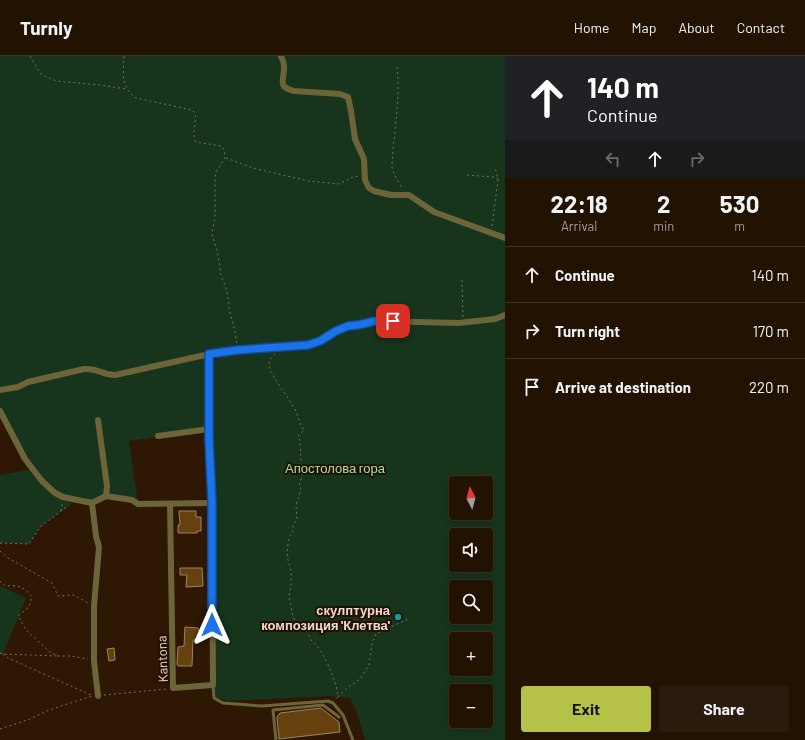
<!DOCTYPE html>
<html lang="en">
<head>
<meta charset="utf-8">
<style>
  :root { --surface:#221202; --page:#2a1b0c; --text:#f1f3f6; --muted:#a29e99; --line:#3f3224; --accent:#b6c148 }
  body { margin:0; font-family:Barlow,sans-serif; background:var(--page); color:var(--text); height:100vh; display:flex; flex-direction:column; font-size:15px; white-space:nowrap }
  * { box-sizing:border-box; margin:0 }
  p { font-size:13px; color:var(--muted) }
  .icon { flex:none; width:22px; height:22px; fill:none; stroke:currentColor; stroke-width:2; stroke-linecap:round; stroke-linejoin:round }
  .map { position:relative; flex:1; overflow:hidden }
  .side { display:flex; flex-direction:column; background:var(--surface); width:300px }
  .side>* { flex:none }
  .top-card { background:#202124; color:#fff; overflow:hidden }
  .needle { width:26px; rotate:354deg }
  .controls { position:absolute; left:449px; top:420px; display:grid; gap:8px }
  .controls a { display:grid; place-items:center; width:44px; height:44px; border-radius:4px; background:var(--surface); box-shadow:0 2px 10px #0003,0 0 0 1px var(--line); font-size:20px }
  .pin { position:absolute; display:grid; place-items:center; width:34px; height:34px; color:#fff; margin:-17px; border-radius:8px; box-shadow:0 2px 6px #0006 }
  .me { position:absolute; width:44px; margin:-22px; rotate:0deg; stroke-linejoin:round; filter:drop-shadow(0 0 3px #0008) }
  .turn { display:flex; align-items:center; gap:14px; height:84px; padding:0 16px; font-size:18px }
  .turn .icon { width:52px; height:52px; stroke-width:2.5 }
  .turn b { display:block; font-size:28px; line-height:34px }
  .lanes { display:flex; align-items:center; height:38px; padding:0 16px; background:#0003; justify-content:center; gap:20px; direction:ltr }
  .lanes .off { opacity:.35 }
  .eta { display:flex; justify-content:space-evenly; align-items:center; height:68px; text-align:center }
  .eta b { font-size:24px; font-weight:700; line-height:28px }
  .primary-button { display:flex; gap:8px; margin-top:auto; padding:8px 16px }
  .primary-button a { flex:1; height:46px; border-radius:4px; background:var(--accent); color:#111; font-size:16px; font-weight:700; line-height:46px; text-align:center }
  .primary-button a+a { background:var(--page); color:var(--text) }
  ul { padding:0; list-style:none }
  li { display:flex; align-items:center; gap:12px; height:56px; padding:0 16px; border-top:1px solid var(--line) }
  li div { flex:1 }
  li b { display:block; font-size:15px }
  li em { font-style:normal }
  header { display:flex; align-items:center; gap:24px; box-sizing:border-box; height:56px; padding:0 20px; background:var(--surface); border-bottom:1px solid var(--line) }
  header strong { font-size:19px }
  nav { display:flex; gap:22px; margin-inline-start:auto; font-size:14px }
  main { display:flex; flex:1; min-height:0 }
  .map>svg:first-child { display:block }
  .green { fill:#17351c; fill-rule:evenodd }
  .building { fill:#66410d; stroke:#9c846a }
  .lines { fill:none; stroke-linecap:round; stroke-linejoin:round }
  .path { stroke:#816e5d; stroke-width:1; stroke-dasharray:2 3; stroke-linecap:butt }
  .service { stroke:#6d6539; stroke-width:3 }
  .minor { stroke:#6d6539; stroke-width:6 }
  .route-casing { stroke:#114b97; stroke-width:10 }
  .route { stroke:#1a73e8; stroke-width:7 }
  .culture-dot { fill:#0f9aa8; stroke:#240f00; stroke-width:1.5 }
  .labels { text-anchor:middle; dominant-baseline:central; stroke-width:4; stroke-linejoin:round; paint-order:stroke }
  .park-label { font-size:13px; fill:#9ce3a5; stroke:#240f00 }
  .poi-label { font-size:13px; font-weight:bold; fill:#ebdccf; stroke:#240f00; text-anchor:end }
  .street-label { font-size:13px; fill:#ebdccf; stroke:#240f00 }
</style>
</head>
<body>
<header>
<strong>Turnly</strong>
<nav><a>Home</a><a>Map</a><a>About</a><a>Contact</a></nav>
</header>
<main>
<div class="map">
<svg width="505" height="684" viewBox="0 0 505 684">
  <rect width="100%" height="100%" fill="#2e1803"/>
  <!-- green -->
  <g class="green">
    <path d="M0 0H505V684H365L357 657 350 642 328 640 228 645 216 641 214 631 212 308 222 296 209 298V373L129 385 138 448 106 440 92 447 81 444 71 448 40 471 29 488 0 487V419L32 413 0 355ZM456 427H486V457H456ZM456 479H486V509H456ZM456 531H486V561H456ZM456 583H486V613H456ZM456 635H486V665H456Z"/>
    <polygon points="0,530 26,542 3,598 0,597"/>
  </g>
  <!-- building -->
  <g class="building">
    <polygon points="179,455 196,455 196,461 201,461 201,475 197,475 197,477 178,477 178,469 180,469"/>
    <polygon points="180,512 202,512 203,530 186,531 187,519 180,519"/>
    <polygon points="185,571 198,572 199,575 198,584 193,584 192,610 178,610 177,608 178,591 184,590"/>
    <polygon points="114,592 115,604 109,605 107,593"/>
    <polygon points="321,652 339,666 340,676 279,683 277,661 280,657"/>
  </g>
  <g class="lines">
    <!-- path -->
    <g class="path">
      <polyline points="30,0 40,17 45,20 56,25 100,29 126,33"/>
      <path d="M124 0C123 17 121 32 136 42L192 54 195 57C197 66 191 77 196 86L221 90 224 93 225 102 216 116 215 123V160L212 179 217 194 221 219 227 235 230 258 235 275 237 289"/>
      <path d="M397 11C401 44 393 78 392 112L394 118 402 132"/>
      <polyline points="226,102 253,112 308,125 339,128 355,120 359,121"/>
      <polyline points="467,119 493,121 498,123"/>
      <polyline points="492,170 498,124 495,111"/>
      <polyline points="462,224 463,261"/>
      <path d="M275 298 269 304 270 315 295 353 302 372 304 373 301 378 298 380 300 385 302 421 299 428 301 432 299 441 296 449 297 463 293 469V476L289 481 287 496 288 504 291 515V529L289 540 293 560 296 568 298 569 299 566 303 568H305C307 574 308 580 312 585 315 589 320 592 322 597 328 607 332 618 336 629 337 632 337 637 338 641L336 643"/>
      <polyline points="61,455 62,448"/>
      <polyline points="0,487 29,488 40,471 69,449"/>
      <polyline points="0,495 8,502 52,527 58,540 74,539 88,547"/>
      <path d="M0 525 5 530C19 529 23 530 32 541L29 551 18 560 26 574 50 596 58 600H71L88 603"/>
      <polyline points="0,597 3,598 57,600"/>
      <polyline points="3,598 8,602 91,639"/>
      <polyline points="104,639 167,633"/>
      <polyline points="338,641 347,632 360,623 362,620 369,609 372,587 376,578 408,563"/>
      <polyline points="0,673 30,663 49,654 92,640"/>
    </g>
    <!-- service -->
    <g class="service">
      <polyline points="213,629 214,642 223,647 262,650 328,645 333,647 343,659 353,684"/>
      <polyline points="276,684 273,654 323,649 339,661"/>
    </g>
    <!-- minor -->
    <g class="minor">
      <path d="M281 0C282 3 284 6 284 10 285 23 276 31 294 35L340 38 348 41 351 55 355 83 364 103 365 124 369 132 374 135 391 139H409L434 156 505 182"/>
      <path d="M0 334 18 331 28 326 84 313C99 312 102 319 115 319L223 295 308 289 320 285 343 271 357 269 375 265 459 267 495 263 505 259"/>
      <polyline points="0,355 25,403 42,425 55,437 63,441 92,447 106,440 107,430 98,364"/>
      <polyline points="158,380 209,373"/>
      <polyline points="106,440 132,444 138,448 212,447"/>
      <polyline points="92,447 96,480 99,491 94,550 94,605 98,640"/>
      <polyline points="170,448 173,632 213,629 212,447 209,383 209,298"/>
    </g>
  </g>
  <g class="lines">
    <!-- route casing -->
    <g class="route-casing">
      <polyline id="route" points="212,569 212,447 209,383 209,298 238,294 308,289 320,285 336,275 348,270 358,269 375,265 393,265"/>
    </g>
    <!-- route -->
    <use href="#route" class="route"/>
  </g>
  <!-- markers -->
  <circle class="culture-dot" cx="398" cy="561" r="4"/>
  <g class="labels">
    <!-- park labels -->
    <g class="park-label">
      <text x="335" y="412">Апостолова гора</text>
    </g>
    <!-- poi labels -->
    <g class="poi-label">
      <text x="390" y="554">скулптурна<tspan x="390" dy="15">композиция 'Клетва'</tspan></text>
    </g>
    <!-- street labels -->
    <g class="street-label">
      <text transform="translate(162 603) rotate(-92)">Kantona</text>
    </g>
  </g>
</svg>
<div class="controls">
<a><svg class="needle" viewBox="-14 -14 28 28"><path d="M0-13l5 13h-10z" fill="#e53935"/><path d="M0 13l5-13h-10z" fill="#a29e99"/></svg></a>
<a><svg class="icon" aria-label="sound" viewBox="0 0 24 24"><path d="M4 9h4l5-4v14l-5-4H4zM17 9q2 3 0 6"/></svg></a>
<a><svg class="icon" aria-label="search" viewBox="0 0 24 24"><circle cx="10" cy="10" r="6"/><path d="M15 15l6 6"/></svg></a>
<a>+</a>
<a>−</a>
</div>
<div class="pin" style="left:393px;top:265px;background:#d93025"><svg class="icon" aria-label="arrive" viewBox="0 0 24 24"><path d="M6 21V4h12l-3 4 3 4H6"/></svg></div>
<svg class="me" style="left:212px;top:569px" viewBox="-20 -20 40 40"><path d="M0-17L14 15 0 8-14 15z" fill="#1a73e8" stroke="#fff" stroke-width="4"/></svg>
</div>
<section class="side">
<div class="top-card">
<div class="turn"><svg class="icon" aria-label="ahead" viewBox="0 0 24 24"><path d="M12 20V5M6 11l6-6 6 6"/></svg><div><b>140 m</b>Continue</div></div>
<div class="lanes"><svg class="icon off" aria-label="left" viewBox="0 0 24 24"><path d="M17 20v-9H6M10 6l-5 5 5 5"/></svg><svg class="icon" aria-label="ahead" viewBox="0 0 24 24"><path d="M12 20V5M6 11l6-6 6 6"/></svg><svg class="icon off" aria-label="right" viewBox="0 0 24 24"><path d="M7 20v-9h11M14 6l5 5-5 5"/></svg></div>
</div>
<div class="eta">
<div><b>22:18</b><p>Arrival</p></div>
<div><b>2</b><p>min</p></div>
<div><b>530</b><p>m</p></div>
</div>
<ul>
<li><svg class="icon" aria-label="ahead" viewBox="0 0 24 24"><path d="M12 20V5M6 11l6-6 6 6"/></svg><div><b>Continue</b></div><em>140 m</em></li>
<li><svg class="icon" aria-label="right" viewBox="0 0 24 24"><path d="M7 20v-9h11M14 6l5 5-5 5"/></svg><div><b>Turn right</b></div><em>170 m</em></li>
<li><svg class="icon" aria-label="arrive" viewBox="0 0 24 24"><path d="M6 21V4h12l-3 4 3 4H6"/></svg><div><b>Arrive at destination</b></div><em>220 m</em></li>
</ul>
<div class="primary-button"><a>Exit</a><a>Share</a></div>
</section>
</main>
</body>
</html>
